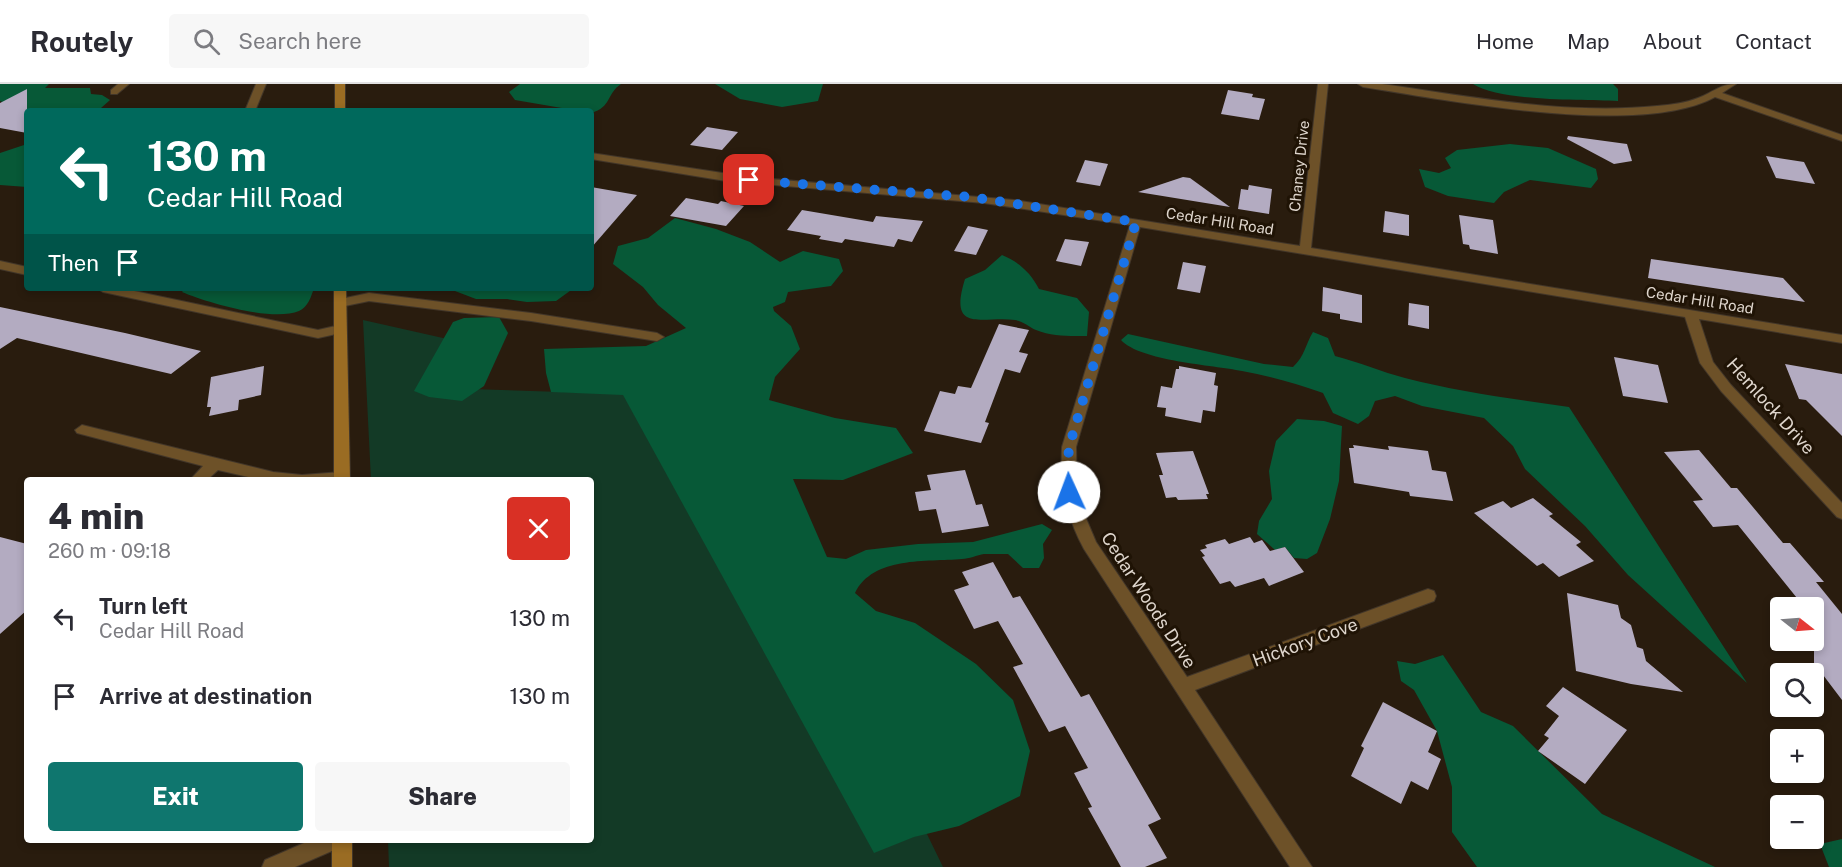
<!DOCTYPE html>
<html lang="en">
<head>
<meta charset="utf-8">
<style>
  :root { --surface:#fff; --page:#f7f7f7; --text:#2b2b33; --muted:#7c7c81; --line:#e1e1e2; --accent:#0f766e }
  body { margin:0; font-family:"Public Sans",sans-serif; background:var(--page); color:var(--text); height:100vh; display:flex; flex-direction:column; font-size:22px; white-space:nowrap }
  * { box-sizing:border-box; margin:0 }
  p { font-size:20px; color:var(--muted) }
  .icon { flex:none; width:33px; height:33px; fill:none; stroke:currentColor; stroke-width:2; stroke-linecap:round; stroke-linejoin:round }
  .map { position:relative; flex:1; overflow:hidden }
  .details { position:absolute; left:24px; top:393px; width:570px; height:366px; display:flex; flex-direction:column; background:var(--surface); border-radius:6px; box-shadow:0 3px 9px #0003 }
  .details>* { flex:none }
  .top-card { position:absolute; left:24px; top:24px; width:570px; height:183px; border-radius:6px; box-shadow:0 3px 9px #0003; background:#00695c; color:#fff; overflow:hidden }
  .needle { width:39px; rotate:107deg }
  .tools { position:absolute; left:1770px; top:513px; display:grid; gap:12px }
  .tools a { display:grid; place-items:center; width:54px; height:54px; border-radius:6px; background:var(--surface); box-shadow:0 3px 9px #0003; font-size:30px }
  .pin { position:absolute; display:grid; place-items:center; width:51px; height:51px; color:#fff; margin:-26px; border-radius:12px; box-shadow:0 3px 9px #0006 }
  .me { position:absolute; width:66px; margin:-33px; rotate:358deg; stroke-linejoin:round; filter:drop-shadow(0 0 4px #0008) }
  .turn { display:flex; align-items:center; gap:21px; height:126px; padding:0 24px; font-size:27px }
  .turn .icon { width:78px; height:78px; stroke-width:2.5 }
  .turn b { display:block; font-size:42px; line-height:51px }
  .then { display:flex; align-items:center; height:57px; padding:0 24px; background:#0003; gap:12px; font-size:22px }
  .round { display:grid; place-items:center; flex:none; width:63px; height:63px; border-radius:6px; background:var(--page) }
  .summary { display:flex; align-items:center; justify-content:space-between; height:102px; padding:0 24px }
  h1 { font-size:36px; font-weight:800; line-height:45px }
  .primary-button { display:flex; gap:12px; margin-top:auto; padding:12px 24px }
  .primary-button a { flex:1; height:69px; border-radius:6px; background:var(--accent); color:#fff; font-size:24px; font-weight:800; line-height:69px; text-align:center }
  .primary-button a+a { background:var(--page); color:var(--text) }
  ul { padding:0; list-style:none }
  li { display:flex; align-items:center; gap:18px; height:78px; padding:0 24px }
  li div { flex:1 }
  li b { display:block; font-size:22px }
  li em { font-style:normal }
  header { display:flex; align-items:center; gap:36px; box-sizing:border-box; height:84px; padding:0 30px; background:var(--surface); border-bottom:2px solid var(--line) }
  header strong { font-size:28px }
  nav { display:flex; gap:33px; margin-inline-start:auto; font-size:21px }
  .search { width:420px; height:54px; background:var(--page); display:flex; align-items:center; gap:15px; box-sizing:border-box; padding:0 21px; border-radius:6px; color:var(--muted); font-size:22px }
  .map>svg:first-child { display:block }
  .green { fill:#133a26 }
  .forest { fill:#075937 }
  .building { fill:#b3abc1 }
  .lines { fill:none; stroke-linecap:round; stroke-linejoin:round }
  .lane-casing { stroke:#423629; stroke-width:2 }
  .street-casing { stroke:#423629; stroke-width:2 }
  .secondary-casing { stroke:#423629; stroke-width:2 }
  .lane { fill:#6d5128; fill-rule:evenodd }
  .street { fill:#6d5128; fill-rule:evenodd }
  .secondary { fill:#9a6c23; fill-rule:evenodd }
  .route { stroke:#1a73e8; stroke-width:10; stroke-dasharray:0 18 }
  .labels { text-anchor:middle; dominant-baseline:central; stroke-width:6; stroke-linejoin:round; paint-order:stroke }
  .far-street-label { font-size:15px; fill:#ded5cc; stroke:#1f1305 }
  .street-label { font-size:18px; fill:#ded5cc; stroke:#1f1305 }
</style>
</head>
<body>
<header>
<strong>Routely</strong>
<div class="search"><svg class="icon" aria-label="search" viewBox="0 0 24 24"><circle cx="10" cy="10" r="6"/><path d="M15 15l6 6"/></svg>Search here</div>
<nav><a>Home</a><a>Map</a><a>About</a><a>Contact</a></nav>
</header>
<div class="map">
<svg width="1842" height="783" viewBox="0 0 1842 783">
  <rect width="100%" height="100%" fill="#291c0e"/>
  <!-- green -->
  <polygon class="green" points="363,236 474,261 438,304 623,310 874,768 926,748 943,783 389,783 388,756 591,756 591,396 371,396"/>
  <!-- forest -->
  <g class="forest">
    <polygon points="0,0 49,0 45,4 90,4 91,10 102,11 110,16 101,24 144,24 135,27 38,27 16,24 0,17"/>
    <path d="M520 0H621C606 10 612 23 591 29L515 16 509 8Z"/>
    <polygon points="715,0 823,0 818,17 782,23 740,15"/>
    <path d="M1473 0H1613L1618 5V17C1583 15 1501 18 1473 0Z"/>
    <polygon points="27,60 27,103 0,101 0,69"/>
    <polygon points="1510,60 1548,64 1596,85 1598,95 1591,104 1530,96 1504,108 1494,119 1448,112 1425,103 1419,85 1439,89 1451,84 1445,74 1457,66"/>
    <path d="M675 134 716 145 750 158 780 178 803 167 839 175 843 187 831 202 788 208 785 218 773 223 774 227 791 242 800 265 775 293 769 316 835 334 896 344 913 369 843 396 793 395 827 473 846 475 866 466 918 460 973 458 1042 440 1052 446 1043 460 1044 474 1039 484H1023L1008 470C1000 470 992 470 984 470 977 471 969 475 962 475 927 478 873 472 855 509L876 527 915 539 976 580 1013 616 1030 667 1020 712 959 742 914 753 874 769 623 311 551 308 546 289 544 265 646 262 686 244 658 221 643 203 613 180 618 162 648 154Z"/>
    <path d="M1002 171C1019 178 1031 189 1039 205L1077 214 1089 228 1087 252C1070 252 1053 253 1036 246 1029 243 1023 237 1015 236 981 232 948 250 965 195L985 186Z"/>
    <path d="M185 204H314C311 213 308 223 299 227 273 238 208 219 182 208Z"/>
    <polygon points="447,204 574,204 556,217 527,218 507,215 476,215"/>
    <polygon points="499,233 508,249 484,302 462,317 429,313 414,307 453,238 464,234"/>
    <path d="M1313 248 1328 254 1335 272C1359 278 1382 288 1405 294 1459 308 1514 315 1569 323L1747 599 1628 491 1585 442 1525 385 1513 362 1484 334 1422 322 1395 312 1375 317 1369 332 1358 340 1333 329 1323 309C1296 299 1269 292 1242 287 1213 281 1140 277 1121 256L1128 250 1264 280 1293 283C1305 272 1305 261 1313 248Z"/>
    <polygon points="1297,335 1324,337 1342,342 1339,397 1330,435 1317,469 1307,475 1294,474 1285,463 1275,466 1257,450 1259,437 1272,415 1269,387 1276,357"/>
    <polygon points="1443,571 1481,628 1513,642 1602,730 1715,783 1477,783 1452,748 1452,703 1437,647 1414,606 1401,597 1397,577 1415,580"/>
    <polygon points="1842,755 1842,783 1829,783 1820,760"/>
  </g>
  <!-- building -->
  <g class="building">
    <polygon points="27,5 27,49 0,44 0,19"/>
    <polygon points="1228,6 1253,10 1252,13 1265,15 1259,36 1221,30"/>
    <polygon points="707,43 738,48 722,66 690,61"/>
    <polygon points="1568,52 1627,60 1632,77 1614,80 1567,55"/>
    <polygon points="1766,72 1804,78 1815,100 1776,94"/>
    <polygon points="1085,76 1108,80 1100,102 1076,98"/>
    <polygon points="1183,93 1190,94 1230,123 1138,108"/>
    <polygon points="1249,101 1272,105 1269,130 1238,125 1241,105 1248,106"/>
    <polygon points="591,103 637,111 591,164"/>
    <polygon points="686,114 718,120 721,117 744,122 726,142 670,132"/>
    <polygon points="802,126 873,138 876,132 923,137 912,158 898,155 894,163 845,155 842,159 819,155 821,152 787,146"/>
    <polygon points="1385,127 1409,131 1409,152 1383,148"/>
    <polygon points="1459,131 1493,136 1498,170 1470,165 1469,161 1463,160"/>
    <polygon points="968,142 988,146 976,171 954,167"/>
    <polygon points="1065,155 1089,158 1081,182 1056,177"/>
    <polygon points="1651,175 1783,194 1805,218 1648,194"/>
    <polygon points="1183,178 1206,182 1200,209 1177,205"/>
    <polygon points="1323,203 1362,211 1362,239 1340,235 1340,230 1322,227"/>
    <polygon points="1409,219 1429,222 1429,245 1408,241"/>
    <polygon points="0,223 125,249 201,267 171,290 17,254 0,265"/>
    <polygon points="999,240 1029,246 1019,268 1028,270 1020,289 1005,285 985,338 989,339 981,359 924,347 940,307 955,310 958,302 971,304"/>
    <polygon points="1614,273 1658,281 1668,319 1623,312"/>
    <polygon points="1785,280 1842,290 1842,352 1806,316 1799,315"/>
    <polygon points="264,282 261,311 239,316 238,326 209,332 211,323 207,323 211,293"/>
    <polygon points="1179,282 1216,289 1214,301 1218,302 1215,328 1203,326 1201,339 1165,332 1166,324 1157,323 1161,302 1172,304 1176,285 1179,285"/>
    <polygon points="1353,361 1389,366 1388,362 1428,367 1432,386 1446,388 1453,417 1410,412 1409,408 1354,399 1349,364 1354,364"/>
    <polygon points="1699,366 1731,404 1737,404 1783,459 1790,459 1824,498 1816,498 1842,530 1842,616 1814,579 1814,524 1805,524 1738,441 1713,443 1693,417 1703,416 1664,368"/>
    <polygon points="1193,367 1209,410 1206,410 1208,415 1178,416 1176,413 1166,414 1159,391 1163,391 1156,369"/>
    <polygon points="965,386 976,421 982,420 989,442 942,449 936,425 919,427 915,408 931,406 927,391"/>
    <polygon points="1533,414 1553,430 1549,432 1581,458 1576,461 1594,477 1559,493 1543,479 1537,482 1474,429 1503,417 1511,424"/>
    <polygon points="0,453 27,460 27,526 0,550"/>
    <polygon points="1250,453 1254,459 1262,456 1270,467 1285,463 1304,488 1269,502 1264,494 1235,503 1230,497 1220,500 1202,473 1205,472 1200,466 1207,464 1205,461 1225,455 1229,460"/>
    <polygon points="993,478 1013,514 1020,512 1081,613 1089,610 1161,735 1148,741 1167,774 1145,783 1121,783 1088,724 1092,723 1074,689 1088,684 1065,642 1049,648 1013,583 1023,580 998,537 974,545 954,506 969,501 962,488"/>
    <polygon points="1567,509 1618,521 1621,534 1631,541 1637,563 1643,565 1646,577 1683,608 1631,600 1576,587"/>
    <polygon points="1563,603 1627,646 1585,700 1538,667 1549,654 1544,651 1559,632 1546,622"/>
    <polygon points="1383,618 1437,647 1428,668 1441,675 1428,706 1411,697 1401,720 1351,692 1364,664 1361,662"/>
  </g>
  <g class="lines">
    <!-- lane casing -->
    <g class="lane-casing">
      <g id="lane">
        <polygon points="118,0 129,0 117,10 111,10 111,6"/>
        <polygon points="256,0 266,0 255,27 245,27"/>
        <polygon points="369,209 531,229 657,249 664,253 657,257 531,237 369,217 340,223 334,219 336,216"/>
        <polygon points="82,341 273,388 302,391 342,388 347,389 350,393 348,396 262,396 218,386 207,396 190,396 203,382 77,349 75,346"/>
        <polygon points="311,756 344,756 341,763 295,783 262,783 265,776"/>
      </g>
    </g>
    <!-- street casing -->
    <g class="street-casing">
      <g id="street">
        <path d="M1318 0H1328L1311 164 1842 251V259L1699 235 1713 278 1731 301 1842 419V435L1837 433 1721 307 1700 279 1685 233 1140 143 1076 363 1077 403 1082 425 1096 458 1187 593 1428 505 1434 507 1436 512 1434 517 1195 606 1312 783H1290L1084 465C1066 432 1060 401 1062 363L1130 141 984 119 726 97 591 75V69L749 93 1014 116 1300 162Z"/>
        <path d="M1358 0H1382C1472 13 1566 31 1657 22 1670 21 1686 19 1698 14 1712 9 1720 0 1736 0L1722 9 1842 51V57L1715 13C1640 54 1448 16 1363 3Z"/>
        <polygon points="0,177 27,183 27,191 0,185"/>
        <polygon points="97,204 120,204 318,246 340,241 346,245 345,248 318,254 103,208"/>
      </g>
    </g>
    <!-- secondary casing -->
    <g class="secondary-casing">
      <g id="secondary">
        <rect x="335" y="0" width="10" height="27"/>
        <polygon points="334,204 346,204 350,396 334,396"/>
        <rect x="332" y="756" width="20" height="27"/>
      </g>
    </g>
    <!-- lane -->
    <use href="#lane" class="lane"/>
    <!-- street -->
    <use href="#street" class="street"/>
    <!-- secondary -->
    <use href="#secondary" class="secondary"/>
  </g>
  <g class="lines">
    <!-- route -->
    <polyline class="route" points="749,96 970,113 1136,138 1069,363 1067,392 1069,408"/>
  </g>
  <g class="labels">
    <!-- far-street labels -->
    <g class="far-street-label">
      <text transform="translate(1299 82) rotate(-84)">Chaney Drive</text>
      <text transform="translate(1220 137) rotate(9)">Cedar Hill Road</text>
      <text transform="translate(1700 216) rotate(9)">Cedar Hill Road</text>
    </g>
    <!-- street labels -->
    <g class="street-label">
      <text transform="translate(1771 322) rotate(48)">Hemlock Drive</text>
      <text transform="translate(1149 516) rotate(57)">Cedar Woods Drive</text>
      <text transform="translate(1305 558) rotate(-20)">Hickory Cove</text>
    </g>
  </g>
</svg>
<div class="tools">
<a><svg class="needle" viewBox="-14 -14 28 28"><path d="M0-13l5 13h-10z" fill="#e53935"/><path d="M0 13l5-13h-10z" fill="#7c7c81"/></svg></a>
<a><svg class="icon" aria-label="search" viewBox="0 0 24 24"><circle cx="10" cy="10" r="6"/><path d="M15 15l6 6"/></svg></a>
<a>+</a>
<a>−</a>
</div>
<div class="pin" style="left:749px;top:96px;background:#d93025"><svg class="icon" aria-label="arrive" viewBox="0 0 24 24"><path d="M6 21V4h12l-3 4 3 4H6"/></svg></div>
<svg class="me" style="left:1069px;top:408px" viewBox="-20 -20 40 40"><circle r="19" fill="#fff"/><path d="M0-13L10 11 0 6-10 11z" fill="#1a73e8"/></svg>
<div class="top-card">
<div class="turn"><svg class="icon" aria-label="left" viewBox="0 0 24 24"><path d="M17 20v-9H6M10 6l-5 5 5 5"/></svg><div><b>130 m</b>Cedar Hill Road</div></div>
<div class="then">Then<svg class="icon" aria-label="arrive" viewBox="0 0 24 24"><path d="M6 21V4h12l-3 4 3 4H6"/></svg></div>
</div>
<section class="details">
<div class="summary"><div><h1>4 min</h1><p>260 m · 09:18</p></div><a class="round" style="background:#d93025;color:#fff"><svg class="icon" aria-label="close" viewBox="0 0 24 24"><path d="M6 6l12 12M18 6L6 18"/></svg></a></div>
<ul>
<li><svg class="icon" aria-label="left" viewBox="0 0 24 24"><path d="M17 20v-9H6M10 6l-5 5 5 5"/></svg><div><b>Turn left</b><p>Cedar Hill Road</p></div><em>130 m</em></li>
<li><svg class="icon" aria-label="arrive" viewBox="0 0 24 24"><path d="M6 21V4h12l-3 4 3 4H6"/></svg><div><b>Arrive at destination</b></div><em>130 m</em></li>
</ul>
<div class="primary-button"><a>Exit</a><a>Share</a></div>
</section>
</div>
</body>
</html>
